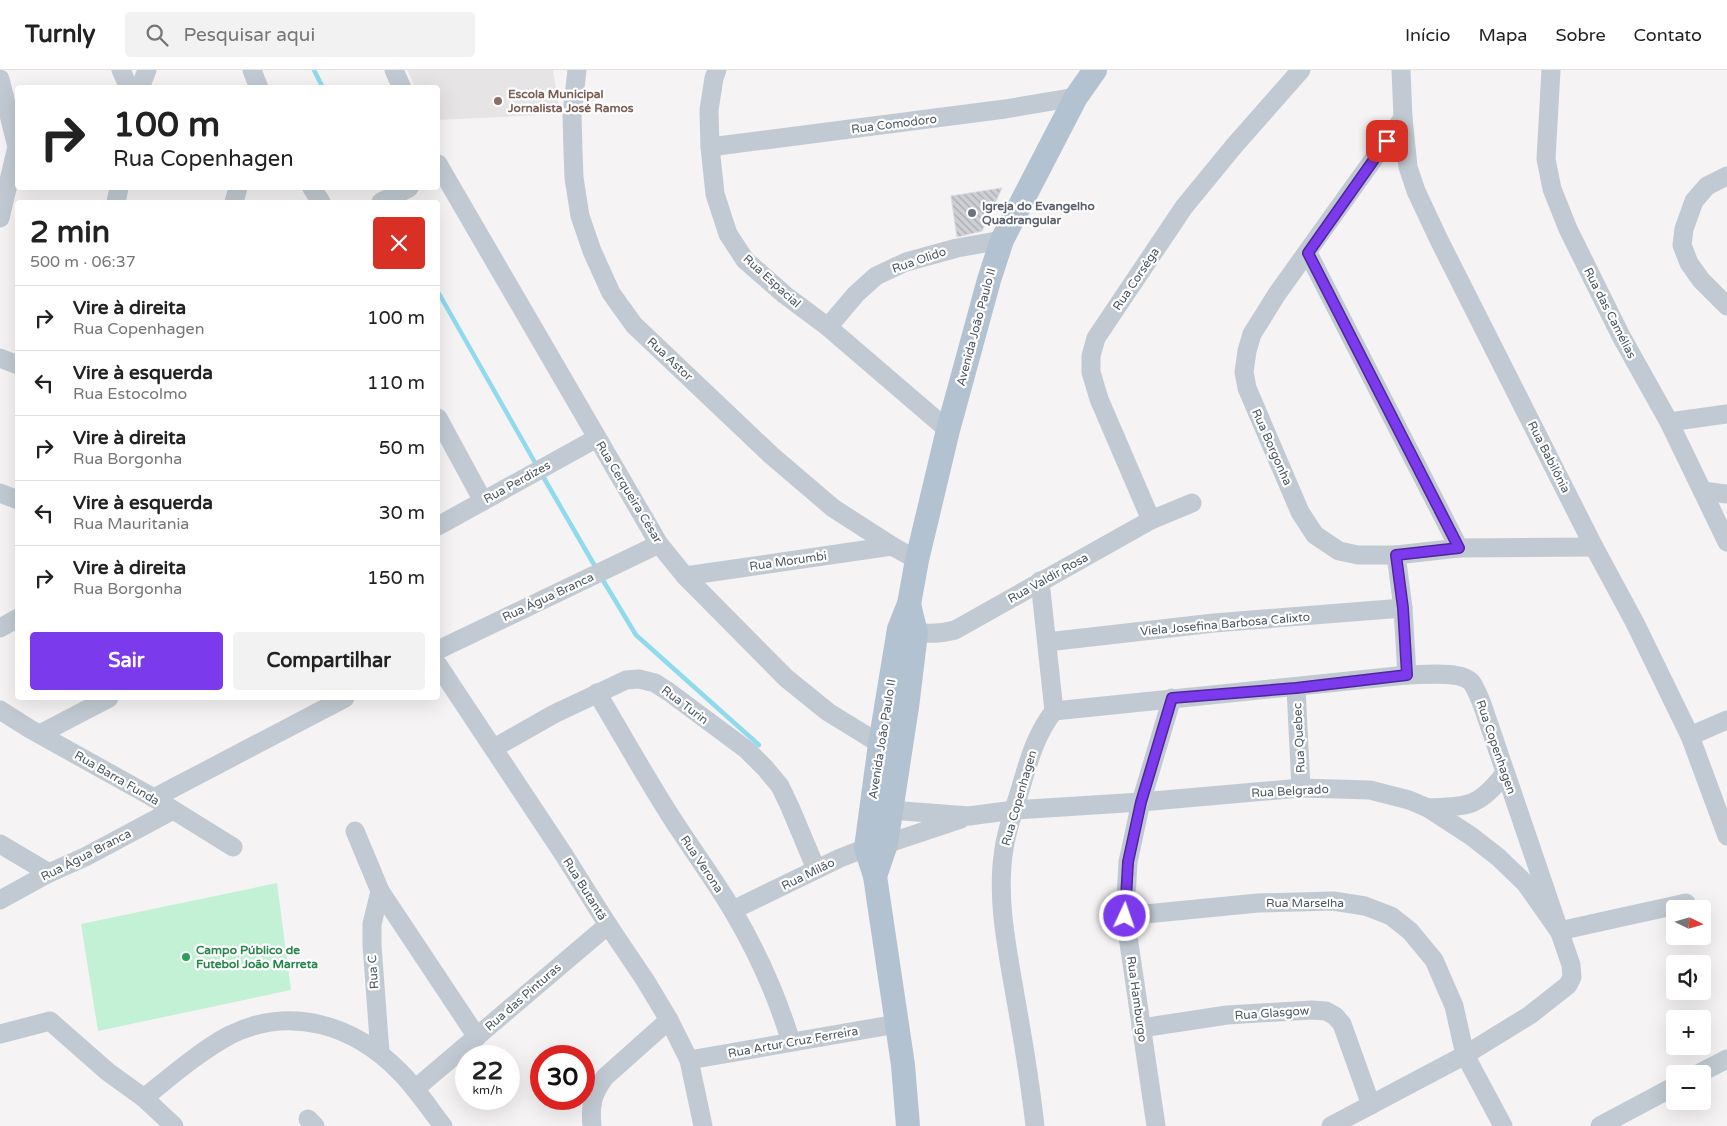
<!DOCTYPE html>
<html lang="pt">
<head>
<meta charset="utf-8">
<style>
  :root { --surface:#fff; --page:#f2f2f2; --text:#222; --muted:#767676; --line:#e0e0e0; --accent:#7c3aed }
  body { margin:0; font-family:"Varela Round",sans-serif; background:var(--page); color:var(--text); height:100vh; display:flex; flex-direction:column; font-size:19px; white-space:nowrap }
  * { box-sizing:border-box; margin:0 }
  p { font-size:16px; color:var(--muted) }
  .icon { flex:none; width:28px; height:28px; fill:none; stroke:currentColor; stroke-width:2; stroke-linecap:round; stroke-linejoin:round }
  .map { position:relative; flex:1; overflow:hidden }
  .side { position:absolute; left:15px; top:130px; width:425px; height:500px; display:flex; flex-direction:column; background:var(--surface); border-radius:5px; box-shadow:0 5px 20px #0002 }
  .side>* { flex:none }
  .top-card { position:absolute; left:15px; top:15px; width:425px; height:105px; border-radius:5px; box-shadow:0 5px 20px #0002; background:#fff; color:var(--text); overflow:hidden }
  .needle { width:32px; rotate:95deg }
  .controls { position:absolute; left:1666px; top:830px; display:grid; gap:10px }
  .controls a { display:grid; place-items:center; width:45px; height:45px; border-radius:5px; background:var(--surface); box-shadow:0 5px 20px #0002; font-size:25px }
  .speed { position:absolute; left:455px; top:975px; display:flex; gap:10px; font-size:25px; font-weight:700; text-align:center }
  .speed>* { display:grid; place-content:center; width:65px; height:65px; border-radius:50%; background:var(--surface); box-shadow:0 5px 20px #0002; line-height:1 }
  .speed small { font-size:12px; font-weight:400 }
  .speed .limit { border:8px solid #d22; background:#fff; color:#111 }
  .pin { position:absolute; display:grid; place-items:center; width:42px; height:42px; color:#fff; margin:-21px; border-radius:10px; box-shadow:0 2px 8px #0006 }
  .me { position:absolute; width:55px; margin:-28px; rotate:3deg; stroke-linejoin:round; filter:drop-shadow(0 0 4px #0008) }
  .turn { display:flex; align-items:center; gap:18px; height:105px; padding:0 15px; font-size:22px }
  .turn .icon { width:65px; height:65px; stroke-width:2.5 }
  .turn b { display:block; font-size:35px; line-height:42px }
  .round { display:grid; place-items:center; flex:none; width:52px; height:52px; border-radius:5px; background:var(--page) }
  .summary { display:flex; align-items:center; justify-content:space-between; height:85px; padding:0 15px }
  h1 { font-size:30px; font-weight:800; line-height:38px }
  .button { display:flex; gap:10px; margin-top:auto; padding:10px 15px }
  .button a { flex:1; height:58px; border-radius:5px; background:var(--accent); color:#fff; font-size:20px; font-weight:800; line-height:58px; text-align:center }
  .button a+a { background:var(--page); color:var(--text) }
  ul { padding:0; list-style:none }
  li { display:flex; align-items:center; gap:15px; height:65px; padding:0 15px; border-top:1px solid var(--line) }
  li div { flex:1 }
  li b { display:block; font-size:19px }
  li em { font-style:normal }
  header { display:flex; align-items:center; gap:30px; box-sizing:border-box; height:70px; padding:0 25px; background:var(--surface); border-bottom:1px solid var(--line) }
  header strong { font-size:24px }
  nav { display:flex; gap:28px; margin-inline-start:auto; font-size:18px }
  .search { width:350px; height:45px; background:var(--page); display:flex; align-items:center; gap:12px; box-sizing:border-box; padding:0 18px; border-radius:5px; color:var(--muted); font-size:19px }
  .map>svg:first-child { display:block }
  .education { fill:#e6e4e5 }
  .grass { fill:#c3f1d5 }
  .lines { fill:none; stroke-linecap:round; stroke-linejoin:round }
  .stream { stroke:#90daee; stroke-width:4.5 }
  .building { fill:url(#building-back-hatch); stroke:#d7d9de }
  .minor { stroke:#c1cad2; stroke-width:19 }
  .major { stroke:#b3c2d1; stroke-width:24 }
  .route-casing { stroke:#51269a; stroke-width:12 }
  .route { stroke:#7c3aed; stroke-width:9 }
  .education-dot { fill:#8d6e63; stroke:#fff; stroke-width:2 }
  .worship-dot { fill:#6b7280; stroke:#fff; stroke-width:2 }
  .leisure-dot { fill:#2e9e5b; stroke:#fff; stroke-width:2 }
  .labels { text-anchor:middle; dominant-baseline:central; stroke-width:4.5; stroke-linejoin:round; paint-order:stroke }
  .education-label { font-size:12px; font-weight:bold; fill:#785e54; stroke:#fff; text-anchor:start }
  .street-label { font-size:12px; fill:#4a5661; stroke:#fff }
  .worship-label { font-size:12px; font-weight:bold; fill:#5b616d; stroke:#fff; text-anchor:start }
  .leisure-label { font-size:12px; font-weight:bold; fill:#27864d; stroke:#fff; text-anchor:start }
</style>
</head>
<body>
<header>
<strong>Turnly</strong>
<div class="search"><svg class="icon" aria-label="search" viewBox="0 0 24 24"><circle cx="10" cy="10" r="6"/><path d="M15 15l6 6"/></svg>Pesquisar aqui</div>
<nav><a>Início</a><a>Mapa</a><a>Sobre</a><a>Contato</a></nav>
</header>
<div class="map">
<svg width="1727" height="1056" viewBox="0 0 1727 1056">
  <defs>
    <pattern id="building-back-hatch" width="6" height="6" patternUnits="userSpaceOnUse" patternTransform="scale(1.25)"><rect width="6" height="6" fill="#cdcfd5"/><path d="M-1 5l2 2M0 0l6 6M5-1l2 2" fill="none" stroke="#a8abb0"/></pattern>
  </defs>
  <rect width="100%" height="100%" fill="#f5f3f3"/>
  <!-- education -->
  <polygon class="education" points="407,0 553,0 560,44 438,50 438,18 415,17"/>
  <!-- grass -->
  <polygon class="grass" points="277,813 291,920 98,961 81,854"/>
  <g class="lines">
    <!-- stream -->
    <g class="stream">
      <polyline points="314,0 323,18"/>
      <polyline points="438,222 537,396"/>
      <polyline points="541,403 596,498"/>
      <polyline points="601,507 636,565 759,675"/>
    </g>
  </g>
  <!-- building -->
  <polygon class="building" points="1002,118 982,161 957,167 951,126"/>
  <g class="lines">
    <!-- minor -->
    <g class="minor">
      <polyline points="121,0 129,18"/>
      <polyline points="252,0 259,18"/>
      <polyline points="394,0 402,18"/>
      <polyline points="577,0 572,44 573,81 574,108 580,146 592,181 611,223 634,255 771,385 833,438 892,476 917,490"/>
      <polyline points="717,0 714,8 709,40 710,77 715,124 728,164 745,190 785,225 828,257 948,360"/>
      <polyline points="1401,0 1403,48 1408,97 1416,121 1439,170 1594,477 1635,553 1690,666 1727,766"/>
      <polyline points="1551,0 1546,89 1552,119 1568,159 1621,266 1669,352 1727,472"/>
      <polyline points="0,9 17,77 0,148"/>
      <polyline points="140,18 147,0"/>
      <polyline points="1403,48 1277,224 1252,264 1247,281 1244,302 1247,318 1300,442 1315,465 1339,481 1358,485 1396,485 1459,478 1594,477"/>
      <polyline points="710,77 1005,39 1076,27"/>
      <polyline points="438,94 659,474 685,506 786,608 828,642 880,674 891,676"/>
      <polyline points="1727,106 1707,116 1694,131 1684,159 1682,175 1689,193 1701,210 1727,236"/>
      <polyline points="312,118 321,132"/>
      <polyline points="116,132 119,118"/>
      <polyline points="234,132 238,118"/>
      <polyline points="381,132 409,118"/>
      <polyline points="1308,183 1459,478"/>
      <polyline points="828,257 856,224 876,206 906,192 957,178 1002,170"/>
      <polyline points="0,288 18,295"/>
      <polyline points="438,348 483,431"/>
      <polyline points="1669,352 1727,344"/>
      <polyline points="1703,421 1727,424"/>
      <polyline points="0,423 18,430"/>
      <polyline points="1151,450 1099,329 1091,302 1091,286 1096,268 1184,137 1234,76 1301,0"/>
      <polyline points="438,456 597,368"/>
      <polyline points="1396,485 1403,538 1407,605"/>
      <polyline points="685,506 892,476"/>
      <polyline points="1040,511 1054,641"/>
      <polyline points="0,558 18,548"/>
      <path d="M904 561C921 564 937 565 955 560L1151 450 1192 433"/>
      <polyline points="1047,572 1214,553 1403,538"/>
      <polyline points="438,580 659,474"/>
      <polyline points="438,595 564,785 608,855 645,910 669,950 689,990 703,1056"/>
      <polyline points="1296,618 1301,718"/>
      <path d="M597 623C623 666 647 710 675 753 694 782 715 811 733 841 758 883 777 926 791 972"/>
      <polyline points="0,640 30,659 154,728 233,777"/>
      <polyline points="40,664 109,628"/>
      <polyline points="1690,666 1727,650"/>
      <polyline points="494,678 554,644 626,610 639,609 655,613 669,622 747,680 765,698 780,716 790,737 816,799"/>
      <polyline points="154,728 345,628"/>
      <path d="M1428 738C1470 736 1479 737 1505 703"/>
      <polyline points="877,739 969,746 1014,740 1141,732 1301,718 1370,720 1409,730 1428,738 1471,766 1498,787 1526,814 1559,861 1686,833"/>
      <polyline points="355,761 380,821 477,967"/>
      <polyline points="0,774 49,803"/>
      <polyline points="380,821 372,854 372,875 380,983"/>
      <polyline points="0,830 49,803 85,787 173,740"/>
      <polyline points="733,840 840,788 866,778 886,774 961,749"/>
      <polyline points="1125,846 1258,833 1333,831 1365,836 1391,846 1410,861 1434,890 1454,936 1465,985 1503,1056"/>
      <polyline points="1141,958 1227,945 1312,940 1326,941 1335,946 1342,954 1371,1035"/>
      <polyline points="0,964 50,951 108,1002 144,1028 174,1056"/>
      <polyline points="689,990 897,954"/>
      <polyline points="1698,1004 1727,989"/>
      <polyline points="415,1019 608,855"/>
      <path d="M144 1028C170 1007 200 981 230 965 291 935 354 955 400 1002 416 1018 429 1038 443 1056"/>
      <polyline points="308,1049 315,1056"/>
      <path d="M592 1056C590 1035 592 1024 605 1007L669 950"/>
      <path d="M1035 1056C1030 1012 1023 969 1015 925 1007 878 996 827 1004 779 1007 758 1015 737 1021 717 1029 689 1036 664 1054 641L1407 605C1423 605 1462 600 1472 613 1476 619 1479 627 1482 634L1571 895 1572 907 1568 915 1530 945 1465 985 1331 1056"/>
      <polyline points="1156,1056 1125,846 1128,792 1141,732 1172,628"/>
      <polyline points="1600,1056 1675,1016"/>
    </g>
    <!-- major -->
    <g class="major">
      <polyline points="875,806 886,774 907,637 916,563 909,534"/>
      <polyline points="908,1056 903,995 875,806 866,778 880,674 899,559 909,534 917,490 948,360 989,210 1002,170 1076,27 1095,0"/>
    </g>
  </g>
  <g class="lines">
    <!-- route casing -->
    <g class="route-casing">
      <polyline id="route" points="1125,846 1128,792 1141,732 1172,628 1296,618 1407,605 1403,538 1396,485 1459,478 1308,183 1387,71"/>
    </g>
    <!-- route -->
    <use href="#route" class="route"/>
  </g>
  <!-- markers -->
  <circle class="education-dot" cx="498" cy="31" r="5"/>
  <circle class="worship-dot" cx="972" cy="143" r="5"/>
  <circle class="leisure-dot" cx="186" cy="887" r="5"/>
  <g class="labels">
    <!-- education labels -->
    <g class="education-label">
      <text x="508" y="24">Escola Municipal<tspan x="508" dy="14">Jornalista José Ramos</tspan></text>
    </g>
    <!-- street labels -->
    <g class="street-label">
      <text transform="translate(894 54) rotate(-7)">Rua Comodoro</text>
      <text transform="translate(919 190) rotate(-19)">Rua Olido</text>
      <text transform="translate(1136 209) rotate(-56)">Rua Corséga</text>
      <text transform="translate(772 211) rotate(42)">Rua Espacial</text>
      <text transform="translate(1610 243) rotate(63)">Rua das Camélias</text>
      <text transform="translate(976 257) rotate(-75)">Avenida João Paulo II</text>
      <text transform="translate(670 289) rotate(43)">Rua Astor</text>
      <text transform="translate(1272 377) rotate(66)">Rua Borgonha</text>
      <text transform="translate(1549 387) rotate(63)">Rua Babilônia</text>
      <text transform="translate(517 412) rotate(-29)">Rua Perdizes</text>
      <text transform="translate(629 422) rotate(59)">Rua Cerqueira César</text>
      <text transform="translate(788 491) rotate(-8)">Rua Morumbi</text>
      <text transform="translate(1048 508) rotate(-29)">Rua Valdir Rosa</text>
      <text transform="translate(548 527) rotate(-25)">Rua Água Branca</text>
      <text transform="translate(1225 554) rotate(-5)">Viela Josefina Barbosa Calixto</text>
      <text transform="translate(685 635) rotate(37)">Rua Turin</text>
      <text transform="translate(1299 668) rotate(-93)">Rua Quebec</text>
      <text transform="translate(882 669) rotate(-81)">Avenida João Paulo II</text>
      <text transform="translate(1496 677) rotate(71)">Rua Copenhagen</text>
      <text transform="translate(117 708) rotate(30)">Rua Barra Funda</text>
      <text transform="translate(1290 721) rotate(-3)">Rua Belgrado</text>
      <text transform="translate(1019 728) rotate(-74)">Rua Copenhagen</text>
      <text transform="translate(86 785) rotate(-27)">Rua Água Branca</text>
      <text transform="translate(702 794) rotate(56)">Rua Verona</text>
      <text transform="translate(808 804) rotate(-26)">Rua Milão</text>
      <text transform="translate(585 819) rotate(58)">Rua Butantã</text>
      <text x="1305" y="833">Rua Marselha</text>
      <text transform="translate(373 902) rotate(-94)">Rua C</text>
      <text transform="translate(523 927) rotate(-41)">Rua das Pinturas</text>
      <text transform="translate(1137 929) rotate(82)">Rua Hamburgo</text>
      <text transform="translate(1272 943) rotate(-4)">Rua Glasgow</text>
      <text transform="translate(793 972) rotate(-10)">Rua Artur Cruz Ferreira</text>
    </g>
    <!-- worship labels -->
    <g class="worship-label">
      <text x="982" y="136">Igreja do Evangelho<tspan x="982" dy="14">Quadrangular</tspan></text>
    </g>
    <!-- leisure labels -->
    <g class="leisure-label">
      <text x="196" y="880">Campo Público de<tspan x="196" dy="14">Futebol João Marreta</tspan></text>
    </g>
  </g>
</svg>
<div class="controls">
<a><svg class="needle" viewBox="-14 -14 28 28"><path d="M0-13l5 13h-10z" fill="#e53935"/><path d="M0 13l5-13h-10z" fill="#767676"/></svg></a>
<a><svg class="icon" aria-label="sound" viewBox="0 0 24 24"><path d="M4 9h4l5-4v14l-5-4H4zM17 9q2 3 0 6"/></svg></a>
<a>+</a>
<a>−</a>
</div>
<div class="speed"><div>22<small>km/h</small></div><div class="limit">30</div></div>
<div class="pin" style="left:1387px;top:71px;background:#d93025"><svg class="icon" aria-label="arrive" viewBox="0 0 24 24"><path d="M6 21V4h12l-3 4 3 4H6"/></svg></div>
<svg class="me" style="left:1125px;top:846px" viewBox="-20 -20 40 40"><circle r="17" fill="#7c3aed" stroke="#fff" stroke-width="3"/><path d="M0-11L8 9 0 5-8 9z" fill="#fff"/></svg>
<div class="top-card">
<div class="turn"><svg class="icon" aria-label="right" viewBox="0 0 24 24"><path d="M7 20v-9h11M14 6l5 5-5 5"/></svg><div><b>100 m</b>Rua Copenhagen</div></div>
</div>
<section class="side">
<div class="summary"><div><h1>2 min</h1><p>500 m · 06:37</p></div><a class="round" style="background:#d93025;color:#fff"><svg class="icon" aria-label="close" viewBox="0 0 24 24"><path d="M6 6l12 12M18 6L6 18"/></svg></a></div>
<ul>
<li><svg class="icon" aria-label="right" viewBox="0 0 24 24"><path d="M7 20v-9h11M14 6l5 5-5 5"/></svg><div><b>Vire à direita</b><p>Rua Copenhagen</p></div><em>100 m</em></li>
<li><svg class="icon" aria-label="left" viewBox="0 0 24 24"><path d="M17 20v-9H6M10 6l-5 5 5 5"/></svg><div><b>Vire à esquerda</b><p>Rua Estocolmo</p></div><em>110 m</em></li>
<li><svg class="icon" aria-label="right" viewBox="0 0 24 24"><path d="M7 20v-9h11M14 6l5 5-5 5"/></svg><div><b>Vire à direita</b><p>Rua Borgonha</p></div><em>50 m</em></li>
<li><svg class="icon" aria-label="left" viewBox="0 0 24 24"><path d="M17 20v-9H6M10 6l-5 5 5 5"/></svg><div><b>Vire à esquerda</b><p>Rua Mauritania</p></div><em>30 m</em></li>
<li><svg class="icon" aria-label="right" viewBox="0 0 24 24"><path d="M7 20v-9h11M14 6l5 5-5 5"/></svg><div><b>Vire à direita</b><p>Rua Borgonha</p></div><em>150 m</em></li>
</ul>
<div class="button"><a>Sair</a><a>Compartilhar</a></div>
</section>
</div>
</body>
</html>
